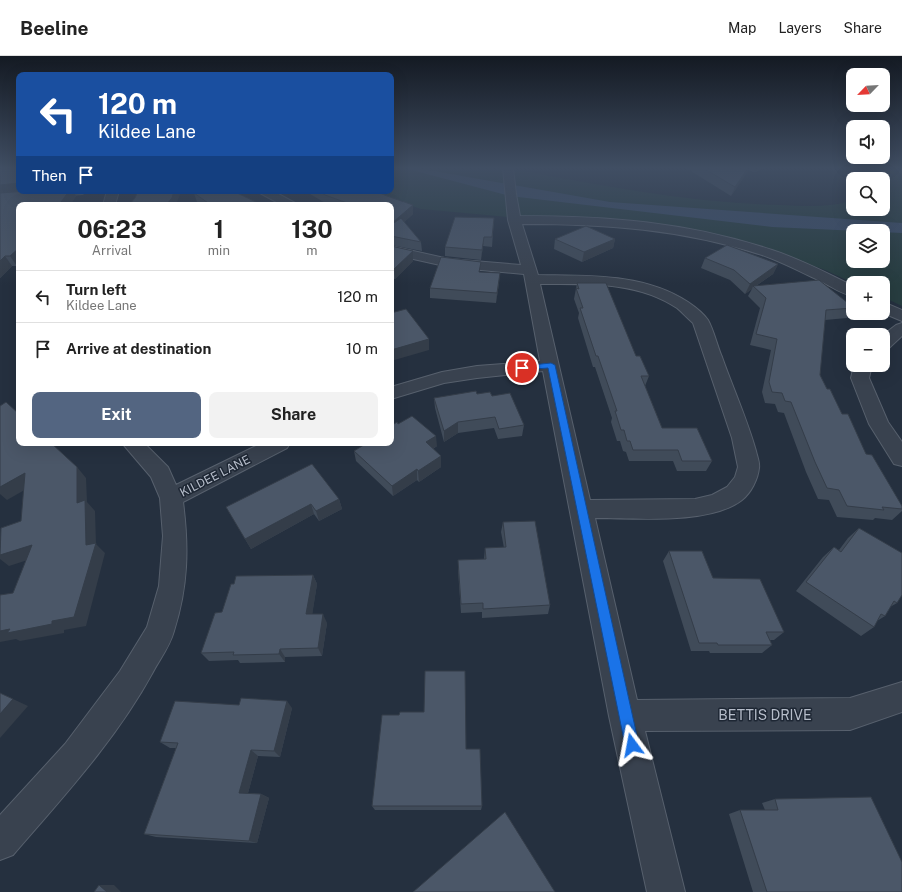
<!DOCTYPE html>
<html lang="en">
<head>
<meta charset="utf-8">
<style>
  :root { --surface:#fff; --page:#f2f2f2; --text:#222; --muted:#767676; --line:#e0e0e0; --accent:#536581 }
  body { margin:0; font-family:"Public Sans",sans-serif; background:var(--page); color:var(--text); height:100vh; display:flex; flex-direction:column; font-size:15px; white-space:nowrap }
  * { box-sizing:border-box; margin:0 }
  p { font-size:13px; color:var(--muted) }
  .icon { flex:none; width:22px; height:22px; fill:none; stroke:currentColor; stroke-width:2; stroke-linecap:round; stroke-linejoin:round }
  .map { position:relative; flex:1; overflow:hidden }
  .drawer { position:absolute; left:16px; top:146px; width:378px; height:244px; display:flex; flex-direction:column; background:var(--surface); border-radius:8px; box-shadow:0 4px 16px #0002 }
  .drawer>* { flex:none }
  .banner { position:absolute; left:16px; top:16px; width:378px; height:122px; border-radius:8px; box-shadow:0 4px 16px #0002; background:#1a4fa0; color:#fff; overflow:hidden }
  .needle { width:26px; rotate:245deg }
  .fabs { position:absolute; left:846px; top:12px; display:grid; gap:8px }
  .fabs a { display:grid; place-items:center; width:44px; height:44px; border-radius:8px; background:var(--surface); box-shadow:0 4px 16px #0002; font-size:20px }
  .pin { position:absolute; display:grid; place-items:center; width:34px; height:34px; color:#fff; margin:-17px; border:2px solid #fff; border-radius:50%; box-shadow:0 1px 4px #0007 }
  .me { position:absolute; width:44px; margin:-22px; rotate:347deg; stroke-linejoin:round; filter:drop-shadow(0 0 3px #0008) }
  .turn { display:flex; align-items:center; gap:14px; height:84px; padding:0 16px; font-size:18px }
  .turn .icon { width:52px; height:52px; stroke-width:2.5 }
  .turn b { display:block; font-size:28px; line-height:34px }
  .then { display:flex; align-items:center; height:38px; padding:0 16px; background:#0003; gap:8px; font-size:15px }
  .eta { display:flex; justify-content:space-evenly; align-items:center; height:68px; text-align:center }
  .eta b { font-size:24px; font-weight:700; line-height:28px }
  .primary-button { display:flex; gap:8px; margin-top:auto; padding:8px 16px }
  .primary-button a { flex:1; height:46px; border-radius:8px; background:var(--accent); color:#fff; font-size:16px; font-weight:700; line-height:46px; text-align:center }
  .primary-button a+a { background:var(--page); color:var(--text) }
  ul { padding:0; list-style:none }
  li { display:flex; align-items:center; gap:12px; height:52px; padding:0 16px; border-top:1px solid var(--line) }
  li div { flex:1 }
  li b { display:block; font-size:15px }
  li em { font-style:normal }
  header { display:flex; align-items:center; gap:24px; box-sizing:border-box; height:56px; padding:0 20px; background:var(--surface); border-bottom:1px solid var(--line) }
  header strong { font-size:19px }
  nav { display:flex; gap:22px; margin-inline-start:auto; font-size:14px }
  .map>svg:first-child { display:block }
  .green { fill:#273d40; fill-rule:evenodd }
  .water { fill:#3b4d68 }
  .lines { fill:none; stroke-linecap:round; stroke-linejoin:round }
  .minor-casing { stroke:#57606d; stroke-width:2 }
  .minor { fill:#39424f; fill-rule:evenodd }
  .wall { fill:#404b59 }
  .shaded-wall { fill:#343d49 }
  .building { fill:#4b5768; stroke:#343d49 }
  .route { fill:#1a73e8; stroke:#114b97 }
  .labels { text-anchor:middle; dominant-baseline:central; stroke-width:3; stroke-linejoin:round; paint-order:stroke }
  .street-label { font-size:12px; fill:#b6bdca; stroke:#1e2734 }
  .near-street-label { font-size:14px; fill:#b6bdca; stroke:#1e2734 }
</style>
</head>
<body>
<header>
<strong>Beeline</strong>
<nav><a>Map</a><a>Layers</a><a>Share</a></nav>
</header>
<div class="map">
<svg width="902" height="836" viewBox="0 0 902 836">
  <rect width="100%" height="100%" fill="#25303f"/>
  <!-- green -->
  <path class="green" d="M391 112H513L518 114C604 130 692 147 780 149 804 150 831 152 853 144V153H883V123H877L879 118 877 112H902V250L883 241V227H853L825 214 734 182 654 167 539 164 421 153 369 135H391ZM853 175H883V205H853Z"/>
  <!-- water -->
  <polygon class="water" points="404,112 417,112 610,146 902,167 902,177 772,171 510,140"/>
  <g class="lines">
    <!-- minor casing -->
    <g class="minor-casing">
      <g id="minor">
        <path d="M503 112H513L516 138 520 160C608 160 688 166 772 194 800 203 827 217 853 230V240C841 238 831 230 820 225 801 216 782 206 762 199 681 173 606 168 522 168L538 219C588 220 644 217 688 246 694 250 704 258 708 264 714 275 717 289 722 301 733 332 747 363 756 395 757 400 760 407 759 412 758 423 751 437 742 444 710 469 635 462 595 462L637 644 850 642 902 626V656L850 674 645 675 685 836H647L609 660 543 315 477 322 444 327 391 343V331L442 316 477 310 540 305 524 218 449 211 391 198V190L449 203 521 209 508 164ZM540 228C587 228 637 225 677 252 682 256 687 262 693 267L732 382 738 411 735 421 727 431 712 439 695 443 590 444Z"/>
        <polygon points="750,112 761,112 756,115 751,114"/>
        <polygon points="42,135 88,135 82,138 0,145 0,139"/>
        <polygon points="107,135 119,135 115,149 103,149"/>
        <polygon points="258,135 273,135 295,147 297,149 282,149 260,137"/>
        <polygon points="883,246 902,254 902,265 883,257"/>
        <polygon points="902,267 902,280 889,292 883,293 883,279 896,269"/>
        <polygon points="854,309 872,309 869,322 888,366 902,386 902,410 894,408 869,368 851,322"/>
        <path d="M122 387H144L168 411 176 429 262 387H290L287 392 183 446C189 492 188 531 174 575 170 590 160 603 153 616 116 684 63 741 13 799L0 804V759L65 688 120 615 147 571 159 530 163 480 160 442 151 421Z"/>
      </g>
    </g>
    <!-- minor -->
    <use href="#minor" class="minor"/>
  </g>
  <!-- wall -->
  <g class="wall">
    <polygon points="0,112 19,135 76,140 70,149 19,149 17,210 12,210 0,222"/>
    <polygon points="686,112 750,112 731,140"/>
    <polygon points="305,135 375,135 413,158 404,166 421,186 422,195 391,189 391,149 331,149 327,148"/>
    <polygon points="194,137 262,149 201,149 197,146"/>
    <polygon points="494,162 492,191 483,190 481,204 445,200 445,191"/>
    <polygon points="555,183 615,183 613,192 582,206 554,193"/>
    <polygon points="391,190 413,205 395,223 391,222"/>
    <polygon points="705,202 778,208 773,218 756,230 853,251 853,253 847,262 825,264 820,319 827,333 866,398 902,450 902,455 892,464 875,462 873,464 837,461 829,444 818,443 806,416 784,357 778,356 775,348 765,347 762,336 771,294 750,289 760,252 748,240 752,233 745,238 730,224 701,212"/>
    <polygon points="480,216 499,227 496,247 430,242 430,232"/>
    <polygon points="577,227 636,300 649,320 645,330 662,372 712,405 706,415 677,415 673,405 629,405 626,396 623,395 620,385 617,385 611,366 612,362 595,311 593,311 578,262 579,257 574,243"/>
    <polygon points="477,338 492,340 524,369 522,380 498,383 494,372 458,377 444,386 435,352 434,342"/>
    <polygon points="398,368 437,390 433,393 441,411 419,426 417,424 393,440 356,405 354,395"/>
    <polygon points="339,443 342,453 319,465 314,458 251,493 226,451"/>
    <polygon points="503,466 550,549 548,558 482,562 482,556 461,557 458,514 458,504 484,503 485,492 504,492 501,476"/>
    <polygon points="859,472 897,547 890,551 885,560 877,565 874,571 861,580 796,535 823,501 834,491 839,494 848,482"/>
    <polygon points="669,495 713,522 784,576 774,584 770,584 772,589 762,597 710,597 709,595 691,595 663,505"/>
    <polygon points="313,519 317,528 312,558 327,567 322,600 285,601 285,606 240,607 238,604 209,605 201,597"/>
    <polygon points="292,652 280,701 258,700 248,737 261,738 269,742 257,787 156,781 144,778 176,692 170,692 160,686"/>
    <polygon points="466,693 482,750 481,754 375,754 372,750"/>
    <polygon points="775,743 902,836 753,836 729,758 740,754 765,754 762,747"/>
  </g>
  <!-- shaded-wall -->
  <g class="shaded-wall">
    <polygon points="748,112 750,112 731,140 735,131"/>
    <polygon points="19,127 19,135 28,135 0,138 0,129"/>
    <polygon points="69,135 73,135 76,140 70,149 59,149"/>
    <polygon points="174,135 181,135 176,149 166,149"/>
    <polygon points="413,149 413,158 393,177 392,167"/>
    <polygon points="484,181 483,190 481,204 482,194"/>
    <polygon points="615,183 613,192 582,206 584,196"/>
    <polygon points="19,192 19,208 17,210 10,200"/>
    <polygon points="413,195 413,205 395,223 394,213"/>
    <polygon points="5,200 12,210 0,222 0,205"/>
    <polygon points="778,208 773,218 754,231 753,230 752,233 745,238 750,228"/>
    <polygon points="500,217 499,227 496,247 497,237"/>
    <polygon points="429,283 429,294 391,305 391,294"/>
    <polygon points="458,366 458,377 444,386 444,375"/>
    <polygon points="436,380 437,390 426,397 426,386"/>
    <polygon points="441,400 441,411 419,426 418,415"/>
    <polygon points="77,411 86,422 87,446 95,455 96,488 105,497 86,570 64,574 64,577 20,585 16,583 0,586 0,575 52,565 86,489 77,447"/>
    <polygon points="417,413 417,424 393,440 392,430"/>
    <polygon points="25,417 35,428 7,444 0,438 0,431"/>
    <polygon points="339,443 342,453 319,465 316,455"/>
    <polygon points="311,448 314,458 251,493 245,483"/>
    <polygon points="32,489 43,499 9,510 0,503 0,499"/>
    <polygon points="313,519 317,528 311,567 306,558"/>
    <polygon points="323,558 327,567 322,600 318,592"/>
    <polygon points="280,593 285,601 285,606 279,598"/>
    <polygon points="13,643 28,650 0,682 0,658"/>
    <polygon points="287,645 292,652 280,701 274,695"/>
    <polygon points="251,694 258,700 247,741 239,737"/>
    <polygon points="261,738 269,742 257,787 249,785"/>
    <polygon points="99,829 114,829 121,836 107,836"/>
  </g>
  <!-- building -->
  <g class="building">
    <polygon points="0,112 19,112 19,127 0,129"/>
    <polygon points="703,112 748,112 735,131"/>
    <polygon points="26,135 69,135 59,149 19,149 19,192 10,200 5,200 0,205 0,137"/>
    <polygon points="138,135 174,135 172,142 166,149 129,149 135,142"/>
    <polygon points="200,135 233,135 262,149 211,149 194,137"/>
    <polygon points="319,135 375,135 387,140 413,149 392,167 391,167 391,149 347,149 350,148 325,139"/>
    <polygon points="455,161 494,162 492,181 484,181 482,194 445,191"/>
    <polygon points="401,162 421,186 391,180 391,169"/>
    <polygon points="586,170 615,183 584,196 555,183"/>
    <polygon points="727,189 778,208 750,228 734,214 705,202"/>
    <polygon points="391,190 413,195 394,213 391,212"/>
    <polygon points="441,201 481,206 479,216 500,217 497,237 430,232"/>
    <polygon points="819,224 853,251 853,252 826,254 820,319 827,333 830,333 842,358 848,358 866,398 872,399 902,450 902,453 882,451 884,454 847,450 839,434 827,432 815,406 791,346 785,345 782,337 772,336 769,326 777,283 756,278 766,242 753,230"/>
    <polygon points="577,227 606,227 636,300 640,300 649,320 641,320 662,372 697,372 712,405 682,405 678,394 633,394 630,385 627,385 624,374 621,374 615,355 617,355 598,300 596,300 580,252 583,252 576,232 579,233"/>
    <polygon points="406,253 429,283 391,294 391,257"/>
    <polygon points="476,335 477,338 490,336 492,340 510,337 524,369 499,373 495,361 458,366 444,375 434,342"/>
    <polygon points="6,346 19,358 19,387 51,387 77,411 77,447 85,444 86,489 96,487 74,561 52,565 52,568 7,577 10,573 0,575 0,539 13,537 32,489 0,499 1,472 21,465 25,417 0,431 0,350"/>
    <polygon points="412,360 436,380 426,386 441,400 418,415 417,413 392,430 354,395 367,387 391,387 391,370 397,366 398,368"/>
    <polygon points="312,408 339,443 316,455 311,448 245,483 226,451"/>
    <polygon points="535,465 550,549 483,553 483,547 461,548 458,504 486,503 485,492 506,491 503,466"/>
    <polygon points="859,472 902,497 902,539 897,547 894,545 885,560 881,558 874,571 806,526 834,491 841,496"/>
    <polygon points="669,495 702,495 713,522 760,523 784,576 766,576 772,589 718,589 717,587 699,587"/>
    <polygon points="313,519 306,558 323,558 318,592 280,593 279,598 233,599 234,596 201,597 215,557 222,556 231,528 234,528 236,520"/>
    <polygon points="425,615 465,615 466,693 480,693 482,750 372,750 382,659 399,659 400,656 424,656"/>
    <polygon points="0,637 13,643 0,658"/>
    <polygon points="241,642 287,645 274,695 251,694 239,737 261,738 249,785 144,778 178,687 160,686 175,645 239,649"/>
    <polygon points="871,741 902,806 902,836 767,836 740,754 778,754 775,743"/>
    <polygon points="505,756 555,836 413,836"/>
    <polygon points="99,829 107,836 94,836"/>
  </g>
  <!-- sky -->
  <linearGradient id="sky" x2="0" y2="1"><stop stop-color="#141a23"/><stop offset="0.49" stop-color="#404e63"/><stop offset="1" stop-color="#404e63" stop-opacity="0"/></linearGradient>
  <rect width="902" height="229" fill="url(#sky)"/>
  <!-- route -->
  <polygon class="route" points="551,307 555,309 639,689 637,694 632,696 627,694 625,689 548,312 522,314 518,312 522,310"/>
  <g class="labels">
    <!-- street labels -->
    <g class="street-label">
      <text transform="translate(215 420) rotate(-27)">KILDEE LANE</text>
    </g>
    <!-- near-street labels -->
    <g class="near-street-label">
      <text x="765" y="659">BETTIS DRIVE</text>
    </g>
  </g>
</svg>
<div class="fabs">
<a><svg class="needle" viewBox="-14 -14 28 28"><path d="M0-13l5 13h-10z" fill="#e53935"/><path d="M0 13l5-13h-10z" fill="#767676"/></svg></a>
<a><svg class="icon" aria-label="sound" viewBox="0 0 24 24"><path d="M4 9h4l5-4v14l-5-4H4zM17 9q2 3 0 6"/></svg></a>
<a><svg class="icon" aria-label="search" viewBox="0 0 24 24"><circle cx="10" cy="10" r="6"/><path d="M15 15l6 6"/></svg></a>
<a><svg class="icon" aria-label="layers" viewBox="0 0 24 24"><path d="M12 4l9 5-9 5-9-5zM3 14l9 5 9-5"/></svg></a>
<a>+</a>
<a>−</a>
</div>
<div class="pin" style="left:522px;top:312px;background:#d93025"><svg class="icon" aria-label="arrive" viewBox="0 0 24 24"><path d="M6 21V4h12l-3 4 3 4H6"/></svg></div>
<svg class="me" style="left:632px;top:689px" viewBox="-20 -20 40 40"><path d="M0-17L14 15 0 8-14 15z" fill="#1a73e8" stroke="#fff" stroke-width="4"/></svg>
<div class="banner">
<div class="turn"><svg class="icon" aria-label="left" viewBox="0 0 24 24"><path d="M17 20v-9H6M10 6l-5 5 5 5"/></svg><div><b>120 m</b>Kildee Lane</div></div>
<div class="then">Then<svg class="icon" aria-label="arrive" viewBox="0 0 24 24"><path d="M6 21V4h12l-3 4 3 4H6"/></svg></div>
</div>
<section class="drawer">
<div class="eta">
<div><b>06:23</b><p>Arrival</p></div>
<div><b>1</b><p>min</p></div>
<div><b>130</b><p>m</p></div>
</div>
<ul>
<li><svg class="icon" aria-label="left" viewBox="0 0 24 24"><path d="M17 20v-9H6M10 6l-5 5 5 5"/></svg><div><b>Turn left</b><p>Kildee Lane</p></div><em>120 m</em></li>
<li><svg class="icon" aria-label="arrive" viewBox="0 0 24 24"><path d="M6 21V4h12l-3 4 3 4H6"/></svg><div><b>Arrive at destination</b></div><em>10 m</em></li>
</ul>
<div class="primary-button"><a>Exit</a><a>Share</a></div>
</section>
</div>
</body>
</html>
